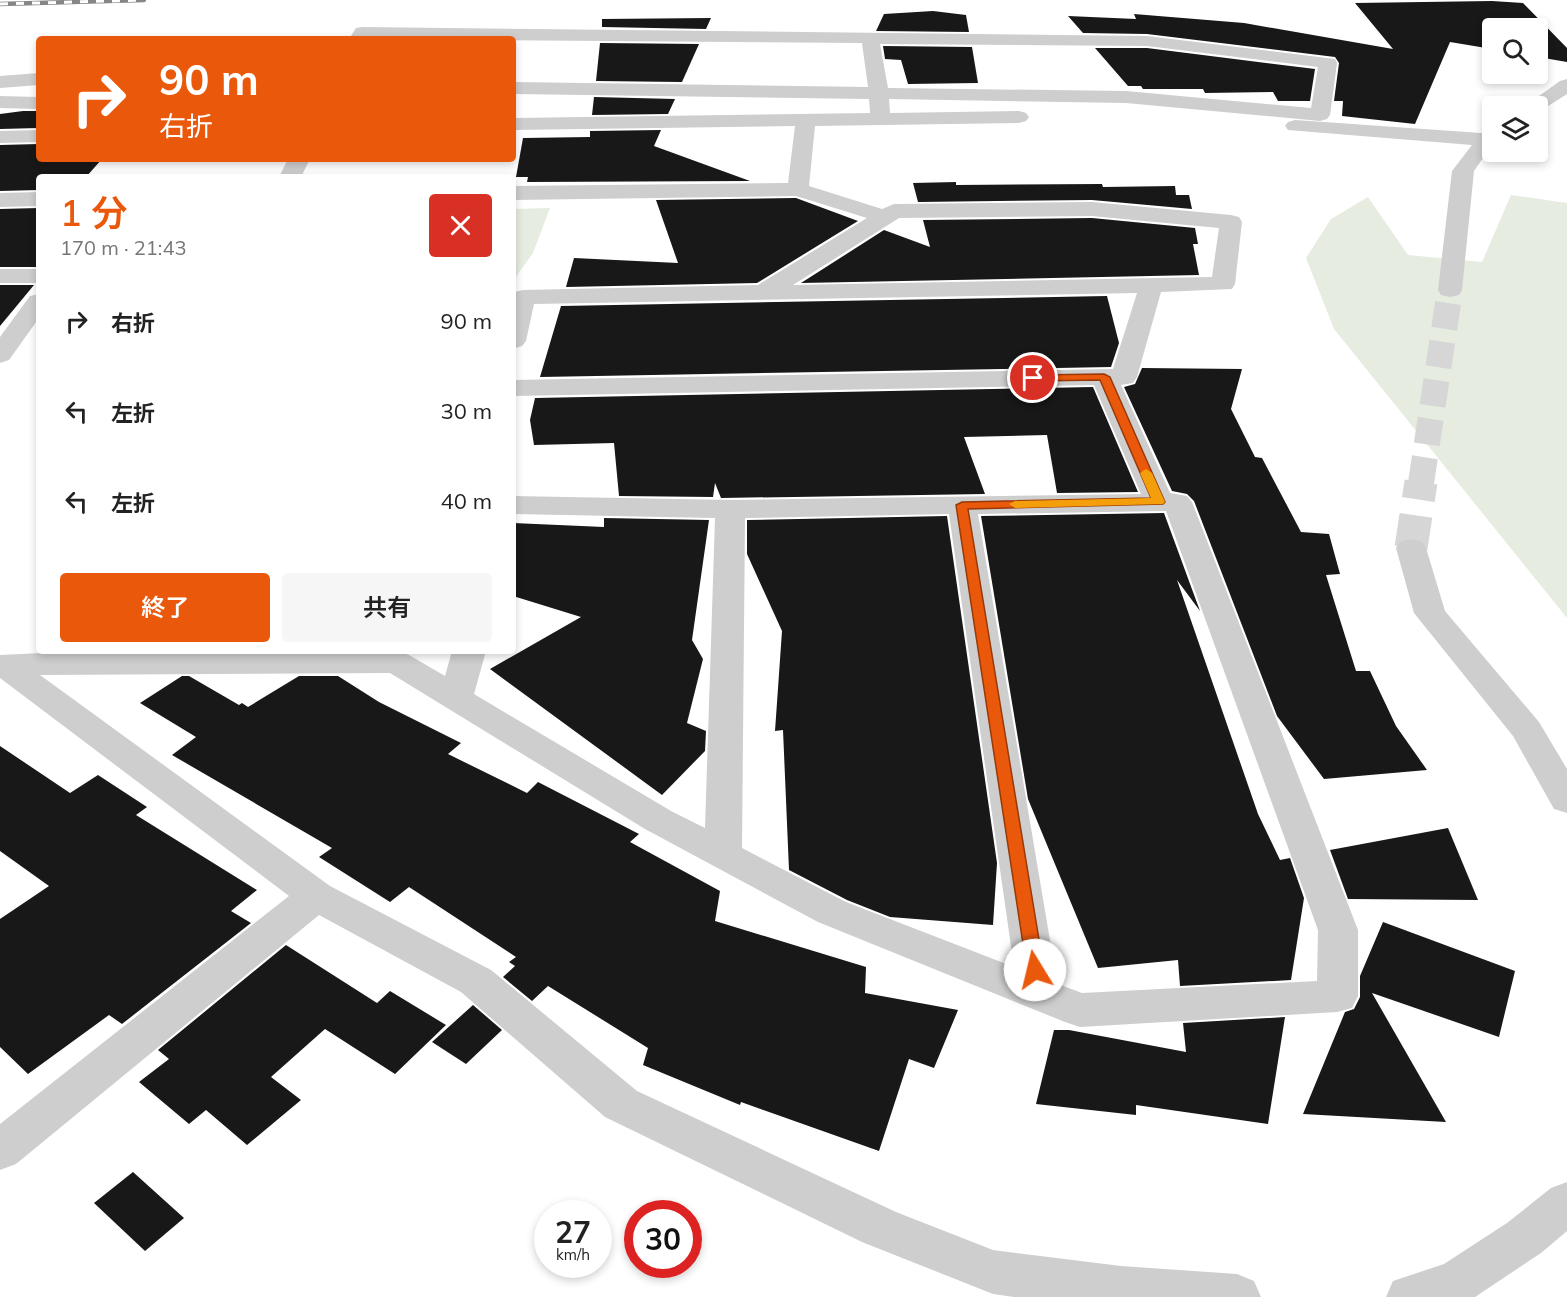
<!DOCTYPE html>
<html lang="ja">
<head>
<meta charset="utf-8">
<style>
  :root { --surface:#fff; --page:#f6f6f6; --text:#222; --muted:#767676; --accent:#ea580c }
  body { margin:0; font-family:Mulish,"Noto Sans JP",sans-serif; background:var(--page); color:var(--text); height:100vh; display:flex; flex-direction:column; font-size:22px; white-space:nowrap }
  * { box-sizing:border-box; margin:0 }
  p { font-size:20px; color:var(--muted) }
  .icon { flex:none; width:33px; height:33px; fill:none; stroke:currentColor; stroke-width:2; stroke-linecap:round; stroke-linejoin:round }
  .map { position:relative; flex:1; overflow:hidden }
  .details { position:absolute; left:36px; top:174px; width:480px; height:480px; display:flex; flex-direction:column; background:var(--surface); border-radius:6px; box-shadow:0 3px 9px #0003 }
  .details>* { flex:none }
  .guide { position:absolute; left:36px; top:36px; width:480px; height:126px; border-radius:6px; box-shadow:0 3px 9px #0003; background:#ea580c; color:#fff; overflow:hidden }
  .controls { position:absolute; left:1482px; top:18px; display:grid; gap:12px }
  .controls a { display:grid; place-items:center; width:66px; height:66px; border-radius:6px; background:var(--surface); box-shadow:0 3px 9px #0003; font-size:30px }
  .speed { position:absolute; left:534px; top:1200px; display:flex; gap:12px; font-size:30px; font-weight:700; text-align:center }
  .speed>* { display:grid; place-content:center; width:78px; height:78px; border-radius:50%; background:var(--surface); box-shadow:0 3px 9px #0003; line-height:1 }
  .speed small { font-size:15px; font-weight:400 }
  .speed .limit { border:9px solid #d22; background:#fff; color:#111 }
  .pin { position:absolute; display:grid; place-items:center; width:51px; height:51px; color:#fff; margin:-26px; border:3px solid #fff; border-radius:50%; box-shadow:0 2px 6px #0007 }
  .me { position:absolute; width:66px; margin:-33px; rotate:351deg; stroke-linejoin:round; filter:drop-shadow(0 0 4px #0008) }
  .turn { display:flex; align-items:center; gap:21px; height:126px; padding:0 24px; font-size:27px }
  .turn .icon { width:78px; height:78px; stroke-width:2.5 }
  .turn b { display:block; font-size:42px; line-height:51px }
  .round { display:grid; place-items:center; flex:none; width:63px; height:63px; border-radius:6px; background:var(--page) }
  .headline { display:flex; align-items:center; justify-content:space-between; height:102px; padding:0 24px }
  h1 { font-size:36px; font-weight:600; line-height:45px; color:var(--accent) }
  .primary-button { display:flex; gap:12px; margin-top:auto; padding:12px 24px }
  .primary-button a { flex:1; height:69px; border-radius:6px; background:var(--accent); color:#fff; font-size:24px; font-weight:600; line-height:69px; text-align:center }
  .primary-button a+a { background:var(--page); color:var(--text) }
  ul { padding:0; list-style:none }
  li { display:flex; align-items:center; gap:18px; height:90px; padding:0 24px }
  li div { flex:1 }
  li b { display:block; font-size:22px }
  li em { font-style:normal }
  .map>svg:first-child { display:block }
  .green { fill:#e6ede0 }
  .building { fill:#181818 }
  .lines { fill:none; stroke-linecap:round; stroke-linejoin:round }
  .street-tunnel-far1 { stroke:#d6d6d6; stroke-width:26; stroke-dasharray:26 13; stroke-linecap:butt }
  .street-tunnel { stroke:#d6d6d6; stroke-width:33; stroke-dasharray:33 16; stroke-linecap:butt }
  .street { fill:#cecece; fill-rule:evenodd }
  .rail-casing { stroke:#868686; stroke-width:4.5 }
  .rail { stroke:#fff; stroke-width:3; stroke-dasharray:8; stroke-linecap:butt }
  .route { fill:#ea580c; stroke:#983908; stroke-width:1.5 }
  .slow { fill:#f59e0b }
</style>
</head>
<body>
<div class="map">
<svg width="1567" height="1297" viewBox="0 0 1567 1297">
  <rect width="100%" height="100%" fill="#fff"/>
  <!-- green -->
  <g class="green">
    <polygon points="1511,195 1567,203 1567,618 1334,329 1306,258 1331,219 1368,197 1408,255 1482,262"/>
    <polygon points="550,208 533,253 513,281 513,209"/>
  </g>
  <!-- building -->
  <g class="building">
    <polygon points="1492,1 1523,3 1567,48 1567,62 1538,57 1538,28 1492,28 1492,49 1450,42 1415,124 1342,116 1343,101 1334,101 1339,63 1335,57 1147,34 1083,33 1068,16 1136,19 1134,14 1244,23 1393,49 1355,3"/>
    <polygon points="933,11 966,15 969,32 876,31 884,14"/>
    <polygon points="711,18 706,29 602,27 602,19"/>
    <polygon points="600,43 699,44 682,82 596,81"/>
    <polygon points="883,46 972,47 978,83 908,84 901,60 885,59"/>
    <polygon points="1095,48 1147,48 1315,69 1310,101 1278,101 1273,92 1205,93 1203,89 1143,89 1141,86 1128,86"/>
    <polygon points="594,97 675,99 668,114 592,115"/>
    <polygon points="23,111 39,111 39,128 0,129 0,114"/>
    <polygon points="661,130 654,146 750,181 527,182 528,177 516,177 523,138 590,137 590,131"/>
    <polygon points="39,144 39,159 102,159 86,177 39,177 39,190 0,191 0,145"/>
    <polygon points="956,182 956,185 1102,184 1103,187 1175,186 1176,195 1189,195 1192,209 1092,200 918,202 913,183"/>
    <polygon points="796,198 858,221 757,283 566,287 574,258 678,263 656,200"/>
    <polygon points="39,208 39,267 0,267 0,209"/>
    <polygon points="1092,218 1195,228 1198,244 1193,244 1199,275 801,283 884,230 930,247 923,220"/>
    <polygon points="0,285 34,285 0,326"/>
    <polygon points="1107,296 1119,343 1111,367 540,377 561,306"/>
    <polygon points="1142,368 1242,369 1231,409 1255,457 1262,458 1301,532 1329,534 1340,574 1326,575 1356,671 1370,671 1396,726 1427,770 1324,779 1277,716 1194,501 1187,494 1172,491 1124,387 1135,384"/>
    <polygon points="1093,387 1138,492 1057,493 1047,435 964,437 985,494 721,498 715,483 713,497 619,496 614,443 534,445 530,420 535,398"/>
    <polygon points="1164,513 1200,611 1177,580 1258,814 1280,860 1290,858 1304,898 1291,980 1180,986 1178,960 1098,968 1028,799 981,516"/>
    <polygon points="947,516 997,863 993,925 890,917 847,900 789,870 783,730 775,731 782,631 747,554 747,520"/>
    <polygon points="604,518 709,520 692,640 703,659 687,723 706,731 705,751 662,795 490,669 581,617 513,596 513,523 604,527"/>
    <polygon points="182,676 189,676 239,705 242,703 248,707 299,676 338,676 379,702 461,743 448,754 527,793 538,782 639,834 630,842 720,891 715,921 866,967 865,993 958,1010 934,1068 909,1059 879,1151 741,1102 740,1105 643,1065 648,1048 548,986 532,1001 503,977 515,966 509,962 516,957 409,887 390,902 319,857 332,848 172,755 196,737 140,703"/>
    <polygon points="0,746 70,793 98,775 147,807 136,815 257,890 231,911 251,923 122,1024 109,1015 28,1074 0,1047 0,919 49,886 0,851"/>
    <polygon points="1448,828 1478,900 1348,899 1330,850"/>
    <polygon points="1383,922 1515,971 1499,1037 1372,993 1446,1122 1303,1114 1345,1012 1354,1009 1360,997 1360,976"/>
    <polygon points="286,945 377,1003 390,991 446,1025 395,1074 325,1029 271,1077 301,1100 247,1145 206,1110 189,1124 139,1082 169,1059 158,1050"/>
    <polygon points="473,1005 502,1030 466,1064 432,1042"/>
    <polygon points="1285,1017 1268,1124 1136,1105 1136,1115 1036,1104 1054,1030 1069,1030 1186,1052 1183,1023"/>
    <polygon points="133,1172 184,1218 145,1251 94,1203"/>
  </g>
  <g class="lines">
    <!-- street-tunnel-far1 -->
    <polyline class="street-tunnel-far1" points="1421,483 1450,290"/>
    <!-- street-tunnel -->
    <polyline class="street-tunnel" points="1411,548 1421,482"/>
    <!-- street -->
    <g class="street">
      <path d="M362 27 1147 36 1335 59 1337 63 1330 115 1327 119 1320 121 1126 103 889 99 890 113 1019 111 1026 113 1029 117 1026 121 1019 123 815 126 809 186 882 209 894 204 1092 202 1231 215 1239 217 1242 222 1235 284 1232 289 1161 292 1137 377 1133 383 1121 385 1170 493 1187 496 1192 502 1358 930V996L1352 1008 1337 1012 1080 1027 1065 1022 818 922 645 829 390 673 40 675 330 886 491 970 637 1091 896 1212 993 1250 1121 1266 1237 1274 1254 1281 1261 1297H1014L993 1294 862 1242 605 1117 461 992 319 915 16 1164 0 1170V1124L289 896 0 678V655L63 652 397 651 409 655 445 676 452 651H486L474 694 671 811 705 828 715 518 513 514V496L730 500 1141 494 1094 385 513 396V380L1113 369 1137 293 534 304 526 341 522 346 513 349 514 292 523 290 758 285 867 218 796 196 513 200V186L788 183 795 126 513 130V118L870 113 869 99 513 94V82L868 87 862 43 349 39 356 28ZM880 44 1147 46 1318 67 1311 108 1126 91 888 88ZM1092 216 1219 228 1212 277 793 285 899 218ZM1166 511 1318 930 1317 981 1082 993 1050 981 1055 970 978 514ZM949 514 1014 967 846 902 742 848 745 518Z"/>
      <polygon points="39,73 39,85 0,88 0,76"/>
      <polygon points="1567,79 1567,94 1542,110 1538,111 1538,106 1525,106 1560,81"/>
      <polygon points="0,96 39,97 39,109 0,108"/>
      <polygon points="1295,120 1481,133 1492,129 1492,145 1474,171 1462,290 1459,295 1450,297 1441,295 1438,290 1452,171 1472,145 1288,130 1285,126 1288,122"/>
      <polygon points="39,130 39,142 0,143 0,131"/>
      <polygon points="288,159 310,159 301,177 279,177"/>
      <polygon points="39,192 39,206 0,207 0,193"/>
      <rect x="0" y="269" width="39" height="14"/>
      <polygon points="39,294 39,318 9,360 0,363 0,337 30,296"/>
      <polygon points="1411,539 1422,542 1426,548 1445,611 1539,722 1567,769 1567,813 1554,809 1513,736 1414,613 1396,548 1400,542"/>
      <polygon points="1567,1182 1567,1231 1541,1253 1475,1297 1386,1297 1393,1281 1444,1264 1507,1223 1551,1188"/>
    </g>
    <!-- rail casing -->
    <g class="rail-casing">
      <polyline id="rail" points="0,4 144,0"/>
    </g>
    <!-- rail -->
    <use href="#rail" class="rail"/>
  </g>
  <!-- route -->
  <polygon class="route" points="1104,374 1110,377 1165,502 1163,504 968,509 1044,970 1041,975 1035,977 1029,975 1027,970 956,505 962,502 1151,498 1100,380 1033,381 1028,378 1033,375"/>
  <!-- slow -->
  <polygon class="slow" points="1146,469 1152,473 1165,502 1163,504 1015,508 1009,504 1015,501 1151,498 1140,473"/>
</svg>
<div class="controls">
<a><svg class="icon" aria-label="search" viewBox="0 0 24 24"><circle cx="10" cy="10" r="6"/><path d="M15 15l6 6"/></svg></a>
<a><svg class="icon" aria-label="layers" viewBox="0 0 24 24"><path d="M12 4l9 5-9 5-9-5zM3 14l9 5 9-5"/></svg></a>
</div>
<div class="speed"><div>27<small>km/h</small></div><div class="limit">30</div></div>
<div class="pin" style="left:1033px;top:378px;background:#d93025"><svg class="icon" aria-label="arrive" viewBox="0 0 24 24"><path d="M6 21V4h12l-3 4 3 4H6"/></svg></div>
<svg class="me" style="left:1035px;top:970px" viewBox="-20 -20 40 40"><circle r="19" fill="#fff"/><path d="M0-13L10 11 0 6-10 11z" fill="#ea580c"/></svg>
<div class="guide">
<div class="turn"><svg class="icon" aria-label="right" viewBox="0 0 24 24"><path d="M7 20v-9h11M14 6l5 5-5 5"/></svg><div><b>90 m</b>右折</div></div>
</div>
<section class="details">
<div class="headline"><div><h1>1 分</h1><p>170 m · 21:43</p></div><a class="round" style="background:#d93025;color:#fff"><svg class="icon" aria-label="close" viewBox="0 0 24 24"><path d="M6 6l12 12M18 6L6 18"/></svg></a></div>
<ul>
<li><svg class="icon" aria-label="right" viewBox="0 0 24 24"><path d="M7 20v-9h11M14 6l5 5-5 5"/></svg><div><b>右折</b></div><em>90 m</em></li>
<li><svg class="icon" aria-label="left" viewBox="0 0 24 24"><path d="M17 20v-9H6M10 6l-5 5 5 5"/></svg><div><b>左折</b></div><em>30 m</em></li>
<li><svg class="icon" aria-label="left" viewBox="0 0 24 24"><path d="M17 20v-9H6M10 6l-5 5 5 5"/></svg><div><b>左折</b></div><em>40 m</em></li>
</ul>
<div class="primary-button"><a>終了</a><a>共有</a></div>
</section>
</div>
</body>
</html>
